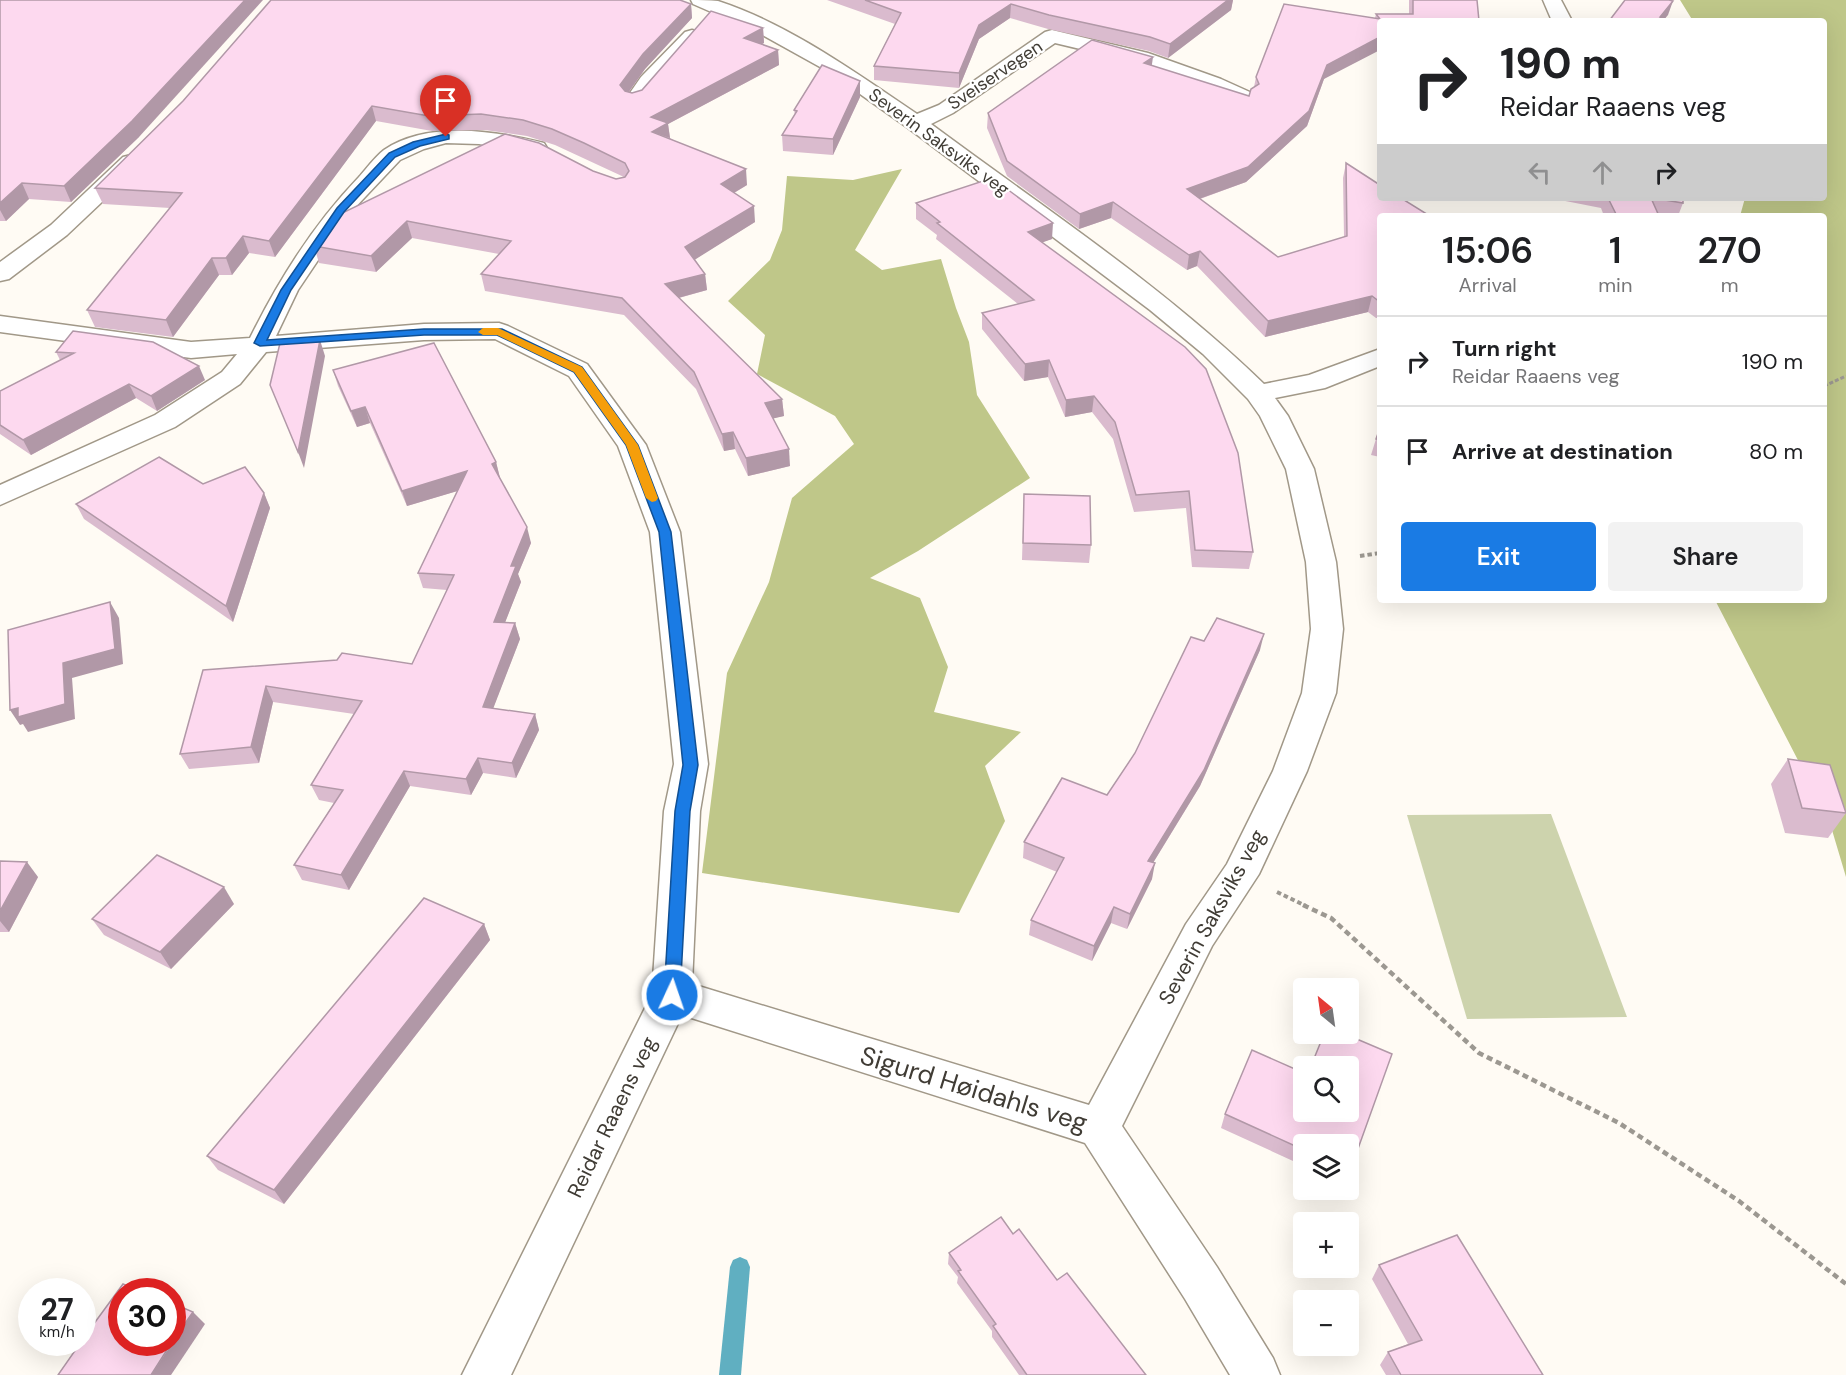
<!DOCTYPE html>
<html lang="en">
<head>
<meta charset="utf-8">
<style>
  :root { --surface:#fff; --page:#f2f2f2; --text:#202124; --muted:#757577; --line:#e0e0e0; --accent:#1a7be4 }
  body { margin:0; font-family:"DM Sans",sans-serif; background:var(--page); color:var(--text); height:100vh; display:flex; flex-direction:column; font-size:22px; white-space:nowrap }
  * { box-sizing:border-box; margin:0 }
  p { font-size:20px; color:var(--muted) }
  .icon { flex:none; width:33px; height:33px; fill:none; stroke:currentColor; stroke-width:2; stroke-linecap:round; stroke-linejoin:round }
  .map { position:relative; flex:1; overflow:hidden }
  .sheet { position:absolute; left:1377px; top:213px; width:450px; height:390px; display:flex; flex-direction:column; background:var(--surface); border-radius:6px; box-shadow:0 6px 24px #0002 }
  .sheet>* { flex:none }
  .guide { position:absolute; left:1377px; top:18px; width:450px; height:183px; border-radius:6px; box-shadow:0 6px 24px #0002; background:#fff; color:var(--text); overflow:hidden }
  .needle { width:39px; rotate:331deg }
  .buttons { position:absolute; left:1293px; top:978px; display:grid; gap:12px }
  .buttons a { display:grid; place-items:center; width:66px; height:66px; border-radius:6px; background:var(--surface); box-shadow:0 6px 24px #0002; font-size:30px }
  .speed { position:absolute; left:18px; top:1278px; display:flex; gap:12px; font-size:30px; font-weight:700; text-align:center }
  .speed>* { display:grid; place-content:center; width:78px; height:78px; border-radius:50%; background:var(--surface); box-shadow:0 6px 24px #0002; line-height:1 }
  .speed small { font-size:15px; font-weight:400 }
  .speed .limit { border:9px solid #d22; background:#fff; color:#111 }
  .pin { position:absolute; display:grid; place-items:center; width:51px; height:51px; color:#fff; margin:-62px -26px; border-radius:50% 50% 50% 0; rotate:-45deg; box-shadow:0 0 6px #0007 }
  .pin .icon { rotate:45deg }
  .me { position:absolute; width:66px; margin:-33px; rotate:3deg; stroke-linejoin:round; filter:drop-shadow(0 0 4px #0008) }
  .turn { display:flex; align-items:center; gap:21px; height:126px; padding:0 24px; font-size:27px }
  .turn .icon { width:78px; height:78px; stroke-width:2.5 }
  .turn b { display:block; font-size:42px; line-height:51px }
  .lanes { display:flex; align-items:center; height:57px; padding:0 24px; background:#0003; justify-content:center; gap:30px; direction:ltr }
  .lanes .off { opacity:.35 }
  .eta { display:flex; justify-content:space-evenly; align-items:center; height:102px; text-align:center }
  .eta b { font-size:36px; font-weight:600; line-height:42px }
  .primary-button { display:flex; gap:12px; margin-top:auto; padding:12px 24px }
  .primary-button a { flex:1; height:69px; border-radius:6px; background:var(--accent); color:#fff; font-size:24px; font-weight:600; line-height:69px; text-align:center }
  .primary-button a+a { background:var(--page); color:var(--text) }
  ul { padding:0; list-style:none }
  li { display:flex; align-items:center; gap:18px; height:90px; padding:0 24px; border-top:2px solid var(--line) }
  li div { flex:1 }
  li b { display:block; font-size:22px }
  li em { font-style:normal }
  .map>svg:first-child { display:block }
  .green { fill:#cdd3ad }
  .forest { fill:#bfc789 }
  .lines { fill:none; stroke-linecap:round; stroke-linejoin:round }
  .stream { fill:#60afc1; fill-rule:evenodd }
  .minor-casing { stroke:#a19888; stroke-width:3 }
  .path-far2 { stroke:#9c9891; stroke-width:3; stroke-dasharray:4 2; stroke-linecap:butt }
  .path-far1 { stroke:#9c9891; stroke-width:4; stroke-dasharray:4.5 3; stroke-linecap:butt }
  .path { stroke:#9c9891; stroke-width:4.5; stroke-dasharray:6 4; stroke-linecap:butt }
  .minor { fill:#fff; fill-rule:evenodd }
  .wall { fill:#dabbce }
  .shaded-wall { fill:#b198a7 }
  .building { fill:#fdd9ef; stroke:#b198a7; stroke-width:1.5 }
  .route { fill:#1a7be4; stroke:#115094; stroke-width:1.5 }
  .slow { fill:#f59e0b }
  .labels { text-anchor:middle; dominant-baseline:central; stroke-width:4.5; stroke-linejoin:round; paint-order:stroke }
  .far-street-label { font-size:18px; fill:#403c35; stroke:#fff }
  .street-label { font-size:21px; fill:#403c35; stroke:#fff }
  .near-street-label { font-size:26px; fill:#403c35; stroke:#fff }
</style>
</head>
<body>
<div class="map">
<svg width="1846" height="1375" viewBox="0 0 1846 1375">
  <rect width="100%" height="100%" fill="#fffbf4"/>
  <!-- green -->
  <polygon class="green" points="1551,814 1627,1017 1467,1019 1407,815"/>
  <!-- forest -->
  <g class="forest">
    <polygon points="1680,0 1846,0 1846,877 1829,820 1715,600 1824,600 1824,216 1740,216 1745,198 1824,198 1824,21 1693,21"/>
    <polygon points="902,169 855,250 882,270 941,259 956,308 969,342 977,395 1030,478 918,551 870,578 920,598 948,667 934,712 1021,732 985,766 1005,821 959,913 702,873 727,673 769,582 792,498 854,444 835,416 757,374 765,335 728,301 770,260 782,230 787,176 853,180"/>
  </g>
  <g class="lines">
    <!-- stream -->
    <polygon class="stream" points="740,1257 747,1260 750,1267 741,1375 719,1375 730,1267 733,1260"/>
    <!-- minor casing -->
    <g class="minor-casing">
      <g id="minor">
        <path d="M691 0C699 0 710 0 718 1 789 24 856 73 917 114L939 105 1045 32 1052 30 1148 53 1221 79 1252 93 1255 97 1252 101C1236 105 1220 93 1205 87 1156 68 1106 55 1055 43L953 113 931 124C1044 208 1163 286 1264 384L1309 375 1380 349V366L1325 388 1275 398 1288 416 1314 469 1336 562 1343 629 1336 693 1307 771 1259 874 1212 946 1122 1126 1217 1267 1273 1358 1280 1375H1230L1185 1299 1085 1143 682 1015 511 1375H462L652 994 664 811 674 764 650 532 618 446 569 376 495 339 424 340 266 352 240 384 175 427 0 505V485L155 415 222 372 237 354 191 358 0 332V316L191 342 250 338C279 279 314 224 359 177 367 168 375 157 384 150 428 120 496 131 544 143L547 148 544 153 536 155 479 144 446 143 424 149 400 160 349 214 298 290 276 336 424 324 499 323 508 326 587 364 646 445 680 532 708 764 700 811 692 984 1089 1105 1186 924 1227 864 1273 771 1302 693 1311 629 1306 562 1286 469 1260 416 1248 399 1203 354 1150 310 908 128 829 72 757 32 693 4Z"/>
        <polygon points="1543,0 1561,0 1572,21 1552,21"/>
        <polygon points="692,30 699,32 702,36 699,40 655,85 642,104 635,106 628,104 625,100 641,77 685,32"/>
        <polygon points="131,155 139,157 142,162 139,167 67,235 9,279 0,281 0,262 51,225 123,157"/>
      </g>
    </g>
    <!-- path-far2 -->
    <polyline class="path-far2" points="1824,386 1846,376"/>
    <!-- path-far1 -->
    <g class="path-far1">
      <polyline points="1360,556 1380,553"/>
      <polyline points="1277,892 1306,906"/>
    </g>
    <!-- path -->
    <polyline class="path" points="1303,905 1331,918 1479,1053 1619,1123 1739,1201 1846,1284"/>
    <!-- minor -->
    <use href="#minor" class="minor"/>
  </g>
  <!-- wall -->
  <g class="wall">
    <polygon points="0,0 139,137 71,202 29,199 6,221 0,221"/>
    <polygon points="827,0 1233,0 1231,10 1168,58 1149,51 1048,29 1010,18 979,39 959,88 874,80 874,66 895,24"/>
    <polygon points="1409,0 1477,0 1380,21 1324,79 1307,126 1246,182 1200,199 1278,257 1344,237 1343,178 1346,163 1380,216 1380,318 1376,318 1368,312 1265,337 1197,266 1187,270 1111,218 1079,229 1007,176 987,128 988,113 1152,66 1249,96 1254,87 1256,77 1375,18 1376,14 1409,14"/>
    <polygon points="691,4 692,18 645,69 629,92 632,93 642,90 763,28 764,43 762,44 778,50 779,65 668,124 670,138 747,185 734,193 755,222 695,259 705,274 707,290 679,298 782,399 784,416 773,418 790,466 748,476 735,449 724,451 696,389 624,315 485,291 481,274 499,254 412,238 376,272 319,263 314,246 593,171 616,179 624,177 555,145 527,136 485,130 432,131 376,121 275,257 249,253 232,275 219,275 173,337 95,327 87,310 170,208 103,204 95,188 183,101"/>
    <polygon points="860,81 860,97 833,155 783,151 782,135 795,115 794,110"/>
    <polygon points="1550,198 1683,198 1683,203 1678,216 1604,216 1601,208"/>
    <polygon points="916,203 1052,239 1042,242 1253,552 1249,569 1192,567 1186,508 1134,512 1113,439 1092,412 1065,417 1048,377 1024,381 982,329 982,313 1018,304 936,239 937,235 916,219"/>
    <polygon points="73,331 205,380 157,411 136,398 31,455 0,434 0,391 60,360 56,352"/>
    <polygon points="333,370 496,462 500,478 531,543 518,574 521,582 505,622 515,623 520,639 493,708 535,714 539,730 516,778 483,773 471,795 410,786 349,890 302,880 294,865 334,803 319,800 311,785 354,714 273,702 259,763 189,769 180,754 203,670 412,664 447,590 423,588 418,573 457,491 407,506 370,423 357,427 338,386"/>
    <polygon points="1380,428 1380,457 1371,455 1376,439"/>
    <polygon points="203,484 264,493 270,508 233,622 84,519 76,504"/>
    <polygon points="1024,494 1091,545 1089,563 1022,560"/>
    <polygon points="1204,641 1260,650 1200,786 1153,863 1152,879 1127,929 1111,923 1092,961 1029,935 1031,920 1057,872 1023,858 1024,842 1107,795 1135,753"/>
    <polygon points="1788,759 1846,813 1828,838 1785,833 1771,784"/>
    <polygon points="0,861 38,877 9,932 0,932"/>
    <polygon points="234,904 171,969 104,935 92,919"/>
    <polygon points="484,924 490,940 284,1204 218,1170 207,1156"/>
    <polygon points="1324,1034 1345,1034 1392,1054 1348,1174 1348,1144 1304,1144 1304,1166 1221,1128 1225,1114 1252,1050 1304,1073 1304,1112 1348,1112 1348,1066 1311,1066"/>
    <polygon points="1013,1234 1057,1280 1146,1375 1019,1375 992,1337 992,1331 957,1283 958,1277 948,1264 949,1253"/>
    <polygon points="1379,1265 1543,1375 1386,1375 1380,1365 1388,1352 1408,1344 1372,1279"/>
  </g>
  <!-- shaded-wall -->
  <g class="shaded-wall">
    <polygon points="245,0 263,0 139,137 71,202 64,186"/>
    <polygon points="1228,0 1233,0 1231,10 1168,58 1170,44"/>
    <polygon points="1673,1 1668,15 1663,21 1660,17"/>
    <polygon points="691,4 692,18 645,69 623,100 620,85 643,54"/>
    <polygon points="1011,4 1010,18 979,39 959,88 959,73 979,25"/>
    <polygon points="763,28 764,43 745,53 744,38"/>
    <polygon points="1380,37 1380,50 1324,79 1307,126 1246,182 1185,204 1187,189 1327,65"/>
    <polygon points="778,50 779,65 668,124 670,138 652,132 651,117"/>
    <polygon points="1153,57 1151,71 1144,63"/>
    <polygon points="860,81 860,97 833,155 833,139"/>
    <polygon points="372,106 376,121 275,257 269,241"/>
    <polygon points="746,169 747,185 722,200 721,184"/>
    <polygon points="22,183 29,199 6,221 0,210 0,203"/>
    <polygon points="1113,202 1111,218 1079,229 1080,214"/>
    <polygon points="754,206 755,222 688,264 685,247"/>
    <polygon points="407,221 412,238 376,272 371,256"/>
    <polygon points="1053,223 1052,239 1027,248 1028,232"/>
    <polygon points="243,236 249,253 232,275 226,258"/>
    <polygon points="1200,251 1197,266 1187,270 1189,255"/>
    <polygon points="212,258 219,275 173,337 166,320"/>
    <polygon points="705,274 707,290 667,301 665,284"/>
    <polygon points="1372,296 1368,312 1265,337 1268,321"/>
    <polygon points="320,340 325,356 304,468 298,452"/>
    <polygon points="1049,360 1048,377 1024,381 1025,364"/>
    <polygon points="199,366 205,380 157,411 151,396"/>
    <polygon points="129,384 136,398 31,455 23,440"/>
    <polygon points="1094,396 1092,412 1065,417 1066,400"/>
    <polygon points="782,399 784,416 767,420 765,403"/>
    <polygon points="365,407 370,423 357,427 351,411"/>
    <polygon points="733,432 735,449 724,451 722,434"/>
    <polygon points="789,449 790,466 748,476 746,458"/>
    <polygon points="496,462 500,478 496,479 492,464"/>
    <polygon points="467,471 471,487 407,506 402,491"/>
    <polygon points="264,493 270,508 233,622 226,606"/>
    <polygon points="527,527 531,543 518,574 521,582 499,638 494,622 511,566"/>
    <polygon points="110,602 119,618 123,664 72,678 75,719 28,732 23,724 20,725 10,710 63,663"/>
    <polygon points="515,623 520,639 488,722 483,707"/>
    <polygon points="1264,634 1260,650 1200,786 1145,876 1148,861"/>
    <polygon points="266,686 273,702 259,763 251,747"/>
    <polygon points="535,714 539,730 516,778 512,763"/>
    <polygon points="478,758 483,773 471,795 466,779"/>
    <polygon points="404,771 410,786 349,890 341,875"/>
    <polygon points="27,862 38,877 9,932 0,921 0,911"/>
    <polygon points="1155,863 1152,879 1127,929 1130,914"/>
    <polygon points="224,887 234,904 171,969 160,952"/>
    <polygon points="1114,907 1111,923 1092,961 1094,946"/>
    <polygon points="484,924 490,940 284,1204 274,1190"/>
    <polygon points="193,1312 205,1324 171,1375 151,1375"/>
  </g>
  <!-- building -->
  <g class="building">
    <polygon points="0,0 245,0 132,121 64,186 22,183 0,203"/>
    <polygon points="271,0 680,0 691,4 643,54 620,85 625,91 632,93 642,90 711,11 763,28 744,38 778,50 651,117 668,123 652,132 746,169 721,184 754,206 685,247 705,274 665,284 782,399 765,403 789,449 746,458 733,432 722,434 694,372 622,298 481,274 511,241 407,221 371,256 314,246 334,217 505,134 539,143 593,171 616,179 625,177 629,171 625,163 584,143 552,129 523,120 481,114 429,116 372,106 269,241 243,236 226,258 212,258 166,320 87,310 182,193 95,188 183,101"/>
    <polygon points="865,0 1228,0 1170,44 1150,37 1049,15 1011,4 979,25 959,73 874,66 901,13"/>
    <polygon points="1413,0 1477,0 1479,21 1380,21 1380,37 1327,65 1309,111 1248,167 1187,189 1278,257 1347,236 1346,163 1380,185 1380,198 1401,198 1430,216 1380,216 1380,302 1372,296 1268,321 1200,251 1189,255 1113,202 1080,214 1007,161 988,113 1092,40 1153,57 1144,63 1249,96 1251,89 1259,84 1256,77 1284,4 1380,19 1376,14 1413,14"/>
    <polygon points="1625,0 1669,0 1673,1 1660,17 1674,21 1609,21"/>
    <polygon points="822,65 860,81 833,139 782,135 797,111 794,110"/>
    <polygon points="992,178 1053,223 1028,232 1185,347 1206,369 1238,453 1253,552 1195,550 1189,491 1136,495 1115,422 1094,396 1066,400 1049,360 1025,364 982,313 1034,300 937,223 940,222 916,203"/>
    <polygon points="1608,198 1651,198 1659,216 1617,216"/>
    <polygon points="1653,198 1683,198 1683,203"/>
    <polygon points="73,331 153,342 199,366 151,396 129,384 23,440 0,425 0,391 74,353 56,352"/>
    <polygon points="320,340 298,452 270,385 280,343"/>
    <polygon points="434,343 496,462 492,464 527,527 511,566 516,566 494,622 515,623 483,707 535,714 512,763 478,758 466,779 404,771 341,875 294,865 343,790 311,785 362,701 266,686 251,747 180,754 203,670 337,660 342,653 412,664 454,575 418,573 467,471 402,491 365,407 351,411 333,370"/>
    <polygon points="1380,428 1380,440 1376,439"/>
    <polygon points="159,457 203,484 245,467 264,493 226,606 76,504"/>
    <polygon points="1024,494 1090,496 1091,545 1023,543"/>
    <polygon points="110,602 115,649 63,663 65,704 18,717 18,708 10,710 8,630"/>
    <polygon points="1217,618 1264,634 1204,770 1148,861 1155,863 1130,914 1114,907 1094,946 1031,920 1064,858 1024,842 1062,778 1107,795 1135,753 1191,637 1204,641"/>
    <polygon points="1788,759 1830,765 1846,813 1802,808"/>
    <polygon points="157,855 224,887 160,952 92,919"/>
    <polygon points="0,861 27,862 0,911"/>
    <polygon points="424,898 484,924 274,1190 207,1156"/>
    <polygon points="1324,1034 1345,1034 1392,1054 1350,1171 1348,1170 1348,1144 1304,1144 1304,1150 1225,1114 1252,1050 1304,1073 1304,1112 1348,1112 1348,1066 1311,1066"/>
    <polygon points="1001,1217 1013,1234 1019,1229 1057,1280 1067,1273 1146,1375 1027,1375 993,1326 996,1324 958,1271 961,1270 949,1253"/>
    <polygon points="1457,1235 1543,1375 1401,1375 1388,1352 1422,1340 1379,1265"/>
    <polygon points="123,1284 142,1292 122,1292 122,1342 172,1342 151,1375 58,1375 81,1342 82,1342 82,1340"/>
    <polygon points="172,1303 193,1312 172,1342"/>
  </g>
  <!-- route -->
  <polygon class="route" points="446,134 449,135 449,139 420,146 395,157 344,212 291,290 267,340 424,329 502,329 582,367 638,445 671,532 698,765 690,811 680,995 678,1000 672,1002 666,1000 664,995 675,811 683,765 659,532 626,445 574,372 497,335 424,335 260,346 254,343 281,290 337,208 389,153 413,142"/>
  <!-- slow -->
  <polygon class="slow" points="498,328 582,367 638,445 658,498 656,501 652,502 646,498 626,445 574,372 497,335 483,335 478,332 483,328"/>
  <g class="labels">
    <!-- far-street labels -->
    <g class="far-street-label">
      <text transform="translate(995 75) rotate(-34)">Sveiservegen</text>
      <text transform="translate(939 142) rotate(36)">Severin Saksviks veg</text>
    </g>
    <!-- street labels -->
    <g class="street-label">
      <text transform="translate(1212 917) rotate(-61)">Severin Saksviks veg</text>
      <text transform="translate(612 1117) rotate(-64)">Reidar Raaens veg</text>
    </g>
    <!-- near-street labels -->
    <g class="near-street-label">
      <text transform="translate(974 1089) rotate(17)">Sigurd Høidahls veg</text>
    </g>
  </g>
</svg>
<div class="buttons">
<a><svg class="needle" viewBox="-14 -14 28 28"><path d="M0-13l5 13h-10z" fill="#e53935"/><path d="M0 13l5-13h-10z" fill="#757577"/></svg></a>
<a><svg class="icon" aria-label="search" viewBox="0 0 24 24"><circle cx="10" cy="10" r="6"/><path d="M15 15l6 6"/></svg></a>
<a><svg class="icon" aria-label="layers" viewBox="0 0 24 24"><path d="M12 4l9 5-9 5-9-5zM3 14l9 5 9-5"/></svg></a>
<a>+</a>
<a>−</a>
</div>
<div class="speed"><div>27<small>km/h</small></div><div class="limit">30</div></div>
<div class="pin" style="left:446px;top:137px;background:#d93025"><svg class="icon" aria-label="arrive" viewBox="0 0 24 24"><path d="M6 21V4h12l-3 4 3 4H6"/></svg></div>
<svg class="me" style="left:672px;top:995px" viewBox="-20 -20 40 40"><circle r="17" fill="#1a7be4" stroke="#fff" stroke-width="3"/><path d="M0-11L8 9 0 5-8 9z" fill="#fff"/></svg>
<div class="guide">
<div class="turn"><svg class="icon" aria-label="right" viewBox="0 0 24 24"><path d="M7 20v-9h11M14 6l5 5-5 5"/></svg><div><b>190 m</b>Reidar Raaens veg</div></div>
<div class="lanes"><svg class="icon off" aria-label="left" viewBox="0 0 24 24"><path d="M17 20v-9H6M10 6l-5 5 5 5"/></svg><svg class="icon off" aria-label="ahead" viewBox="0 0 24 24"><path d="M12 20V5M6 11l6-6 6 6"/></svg><svg class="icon" aria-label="right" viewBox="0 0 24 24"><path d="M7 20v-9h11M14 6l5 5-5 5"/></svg></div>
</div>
<section class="sheet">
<div class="eta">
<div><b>15:06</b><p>Arrival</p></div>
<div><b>1</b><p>min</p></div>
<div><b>270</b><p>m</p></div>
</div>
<ul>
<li><svg class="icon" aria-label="right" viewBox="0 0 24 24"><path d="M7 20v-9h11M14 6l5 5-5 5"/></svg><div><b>Turn right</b><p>Reidar Raaens veg</p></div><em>190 m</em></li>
<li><svg class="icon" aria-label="arrive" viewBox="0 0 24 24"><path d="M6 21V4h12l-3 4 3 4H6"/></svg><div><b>Arrive at destination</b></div><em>80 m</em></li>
</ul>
<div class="primary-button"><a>Exit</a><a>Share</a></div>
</section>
</div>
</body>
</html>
